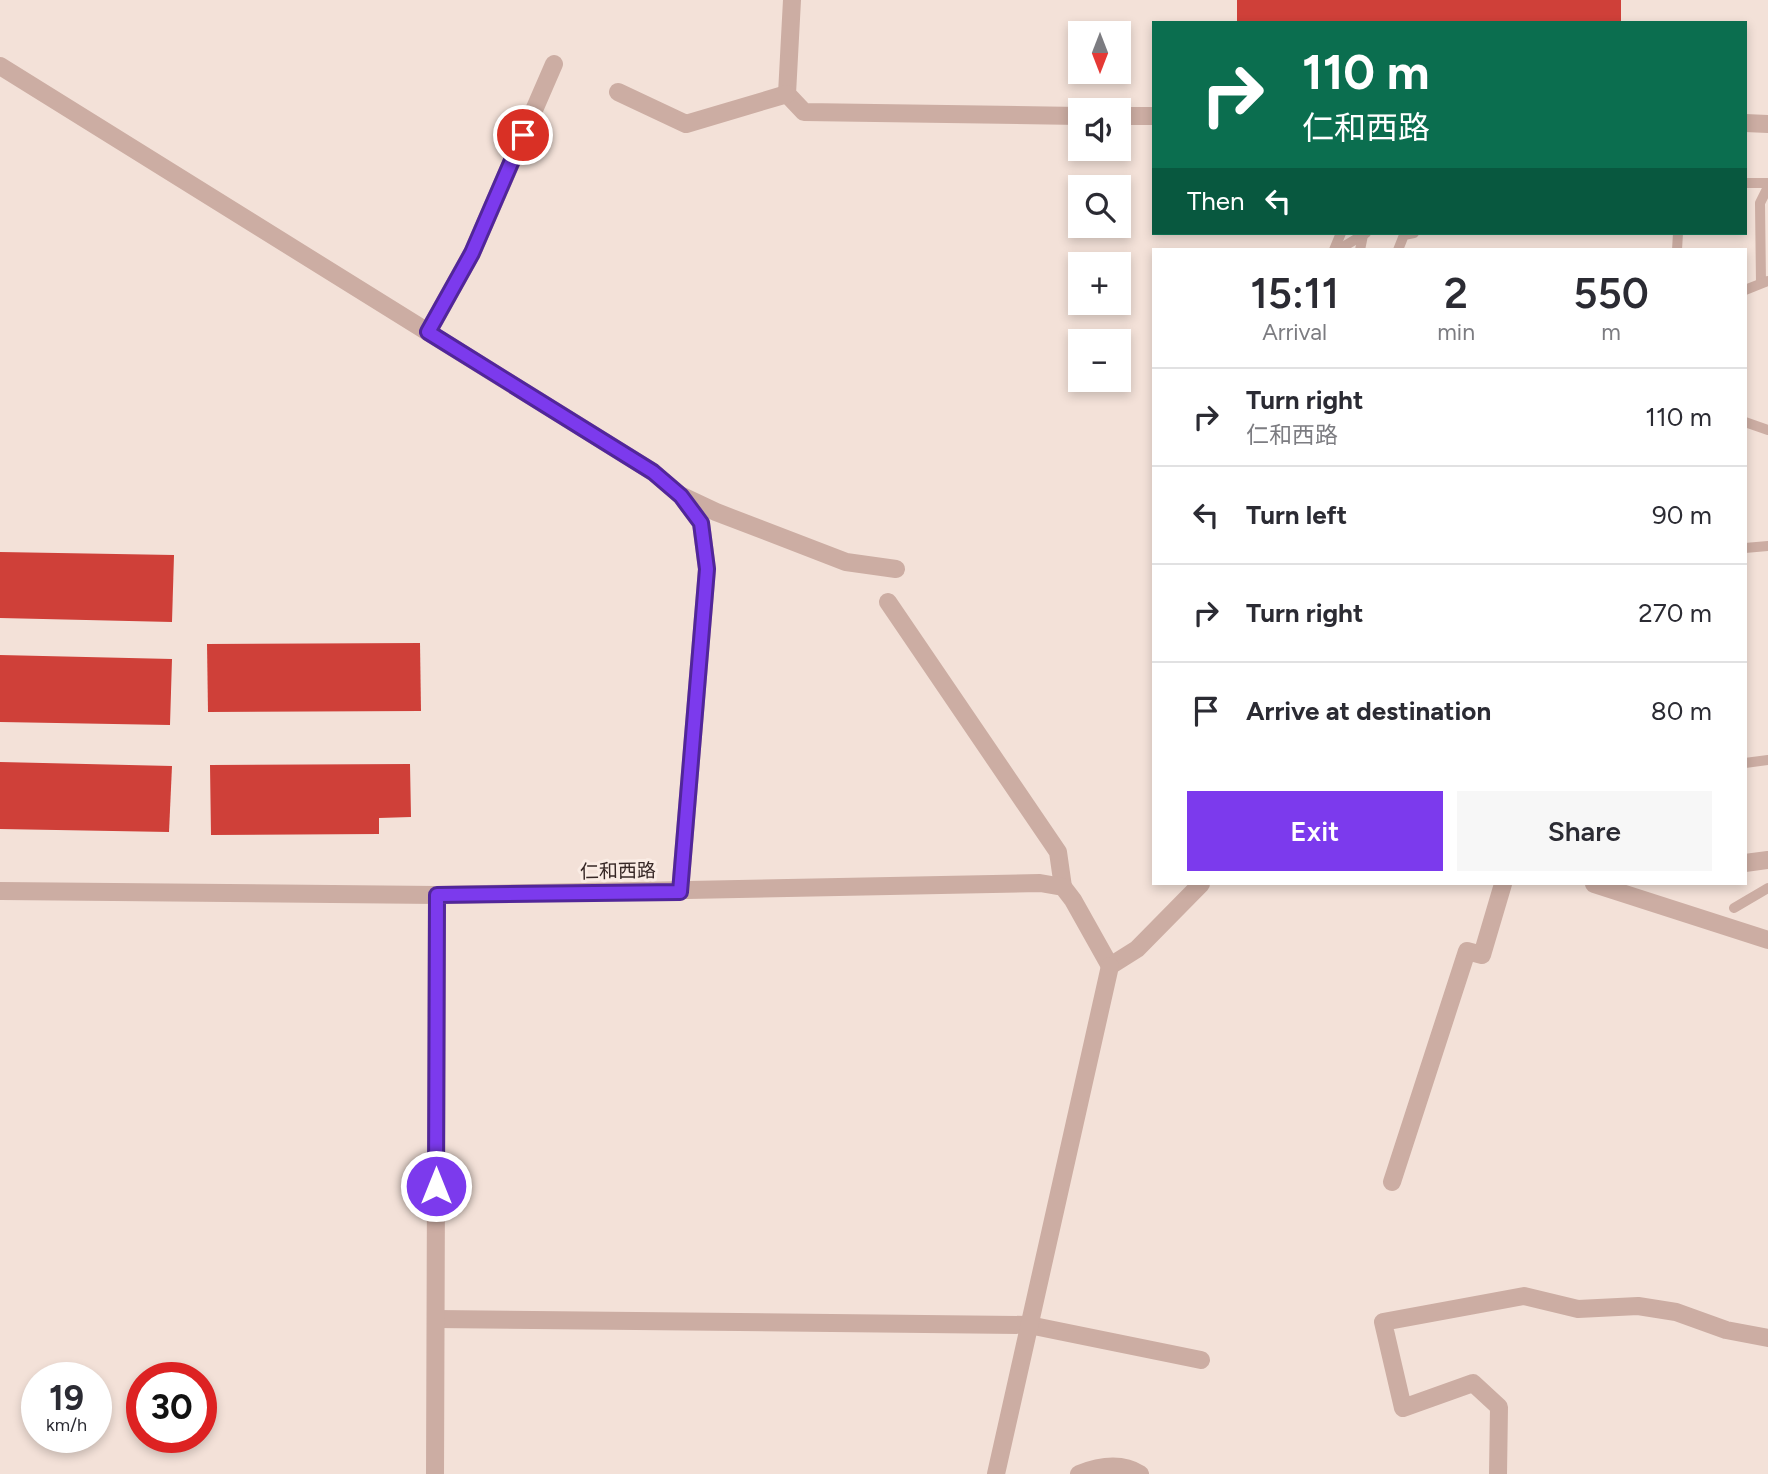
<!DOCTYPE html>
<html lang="en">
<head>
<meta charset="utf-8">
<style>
  :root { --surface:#fff; --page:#f7f7f7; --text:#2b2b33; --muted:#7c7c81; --line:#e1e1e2; --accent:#7c3aed }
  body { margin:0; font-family:Figtree,"Noto Sans SC",sans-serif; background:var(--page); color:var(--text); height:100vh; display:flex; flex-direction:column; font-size:26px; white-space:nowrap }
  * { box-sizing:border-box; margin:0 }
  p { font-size:23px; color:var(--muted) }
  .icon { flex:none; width:38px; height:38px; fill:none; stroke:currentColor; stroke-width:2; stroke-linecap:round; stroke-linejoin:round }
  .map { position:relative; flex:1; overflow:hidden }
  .panel { position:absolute; left:1152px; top:248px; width:595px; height:637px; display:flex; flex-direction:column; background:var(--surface); border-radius:0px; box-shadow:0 4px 10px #0003 }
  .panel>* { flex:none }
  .hud { position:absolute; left:1152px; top:21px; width:595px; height:214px; border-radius:0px; box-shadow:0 4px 10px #0003; background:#0b6e4f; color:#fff; overflow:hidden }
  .needle { width:46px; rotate:180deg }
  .fabs { position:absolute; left:1068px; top:21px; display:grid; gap:14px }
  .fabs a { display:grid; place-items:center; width:63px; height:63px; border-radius:0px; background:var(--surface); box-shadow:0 4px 10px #0003; font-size:35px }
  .speed { position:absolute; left:21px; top:1362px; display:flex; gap:14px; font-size:35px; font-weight:700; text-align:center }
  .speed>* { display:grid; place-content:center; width:91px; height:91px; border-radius:50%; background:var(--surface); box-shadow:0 4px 10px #0003; line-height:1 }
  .speed small { font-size:18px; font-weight:400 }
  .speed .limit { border:10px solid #d22; background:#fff; color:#111 }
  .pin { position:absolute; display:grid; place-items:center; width:60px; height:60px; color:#fff; margin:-30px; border:4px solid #fff; border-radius:50%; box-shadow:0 2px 7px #0007 }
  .me { position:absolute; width:77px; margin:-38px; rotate:0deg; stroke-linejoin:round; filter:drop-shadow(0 0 5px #0008) }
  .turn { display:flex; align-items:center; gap:24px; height:147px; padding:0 35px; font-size:32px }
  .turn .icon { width:91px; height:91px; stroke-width:2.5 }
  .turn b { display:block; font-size:49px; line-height:60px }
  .then { display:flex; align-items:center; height:66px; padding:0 35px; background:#0003; gap:14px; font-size:26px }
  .eta { display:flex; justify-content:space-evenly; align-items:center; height:119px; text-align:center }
  .eta b { font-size:42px; font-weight:600; line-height:49px }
  .primary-button { display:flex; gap:14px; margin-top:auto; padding:14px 35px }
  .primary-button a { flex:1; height:80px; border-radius:0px; background:var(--accent); color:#fff; font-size:28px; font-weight:600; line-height:80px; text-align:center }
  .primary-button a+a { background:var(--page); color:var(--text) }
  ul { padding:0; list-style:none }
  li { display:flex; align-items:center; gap:21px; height:98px; padding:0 35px; border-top:2px solid var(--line) }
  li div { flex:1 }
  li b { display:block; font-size:26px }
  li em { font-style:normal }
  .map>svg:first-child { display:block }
  .building { fill:#cf4039 }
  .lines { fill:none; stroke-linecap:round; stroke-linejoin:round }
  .lane { stroke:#ccada3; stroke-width:10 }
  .street { stroke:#ccada3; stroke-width:18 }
  .route-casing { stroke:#51269a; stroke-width:18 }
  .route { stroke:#7c3aed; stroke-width:12 }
  .labels { text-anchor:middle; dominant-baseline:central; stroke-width:6; stroke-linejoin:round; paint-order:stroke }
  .street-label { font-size:19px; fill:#362725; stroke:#faece4 }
</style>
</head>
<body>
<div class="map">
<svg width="1768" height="1474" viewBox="0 0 1768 1474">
  <rect width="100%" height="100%" fill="#f3e1d8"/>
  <!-- building -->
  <g class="building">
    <rect x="1237" y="0" width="384" height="23"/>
    <polygon points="0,552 174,555 172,622 0,618"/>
    <polygon points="420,643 421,711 208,712 207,644"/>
    <polygon points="0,655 172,659 170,725 0,722"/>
    <polygon points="0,762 172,766 169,832 0,829"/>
    <polygon points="410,764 411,817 379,818 379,834 211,835 210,765"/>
  </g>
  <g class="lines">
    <!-- lane -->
    <g class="lane">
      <polyline points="1745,183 1768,183"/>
      <polyline points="1334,250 1341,233"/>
      <polyline points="1338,250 1366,233"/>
      <polyline points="1360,250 1363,235"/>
      <polyline points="1398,250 1404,235 1414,233"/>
      <polyline points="1677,250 1678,233"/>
      <polyline points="1761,283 1760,203 1768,187"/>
      <polyline points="1745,290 1768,281"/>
      <polyline points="1745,422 1768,430"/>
      <polyline points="1745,548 1768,546"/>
      <polyline points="1745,763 1768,760"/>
      <polyline points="1734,908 1768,888"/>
    </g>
    <!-- street -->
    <g class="street">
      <polyline points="792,0 787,94 804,112 1080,116"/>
      <polyline points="0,66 653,472 681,496 701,523 707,569 680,892"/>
      <polyline points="618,92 686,124 787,94"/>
      <polyline points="1118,116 1153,116"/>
      <polyline points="1745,123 1768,124"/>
      <polyline points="428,332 472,253 554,64"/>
      <polyline points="682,496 716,512 846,562 896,569"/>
      <polyline points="888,602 1058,852 1063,887"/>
      <polyline points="1745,863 1768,860"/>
      <polyline points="1594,884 1768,940"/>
      <polyline points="0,891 437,895 1040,883 1063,887 1073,900 1110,966 1137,949 1201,884"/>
      <polyline points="1392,1182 1467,951 1482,955 1503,884"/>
      <polyline points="436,1319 1029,1325 1201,1360"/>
      <polyline points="435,1474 437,895"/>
      <polyline points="996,1474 1110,966"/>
      <path d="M1079 1474C1099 1466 1121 1462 1140 1474"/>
      <polyline points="1498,1474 1499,1407 1473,1383 1403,1408 1383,1322 1524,1296 1578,1309 1638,1306 1676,1312 1726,1330 1768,1338"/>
    </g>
  </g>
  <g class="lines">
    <!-- route casing -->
    <g class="route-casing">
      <polyline id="route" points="436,1186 437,895 680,892 707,569 701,523 681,496 653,472 428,332 472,253 523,135"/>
    </g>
    <!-- route -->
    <use href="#route" class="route"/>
  </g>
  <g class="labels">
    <!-- street labels -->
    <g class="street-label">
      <text transform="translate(618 871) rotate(-1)">仁和西路</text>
    </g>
  </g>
</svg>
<div class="fabs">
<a><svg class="needle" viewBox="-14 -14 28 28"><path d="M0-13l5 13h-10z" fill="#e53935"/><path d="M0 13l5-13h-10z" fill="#7c7c81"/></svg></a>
<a><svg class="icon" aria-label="sound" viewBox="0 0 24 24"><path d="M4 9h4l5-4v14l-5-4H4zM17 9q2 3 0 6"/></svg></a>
<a><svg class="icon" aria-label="search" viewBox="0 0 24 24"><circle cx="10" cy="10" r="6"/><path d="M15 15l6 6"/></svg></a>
<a>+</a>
<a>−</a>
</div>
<div class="speed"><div>19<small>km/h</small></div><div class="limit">30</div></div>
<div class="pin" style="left:523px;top:135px;background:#d93025"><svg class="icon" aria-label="arrive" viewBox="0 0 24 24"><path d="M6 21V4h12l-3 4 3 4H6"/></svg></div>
<svg class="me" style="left:436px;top:1186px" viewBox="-20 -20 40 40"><circle r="17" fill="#7c3aed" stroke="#fff" stroke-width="3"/><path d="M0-11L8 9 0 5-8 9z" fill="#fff"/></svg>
<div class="hud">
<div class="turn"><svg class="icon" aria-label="right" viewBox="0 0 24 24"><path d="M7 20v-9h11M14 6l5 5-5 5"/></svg><div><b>110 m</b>仁和西路</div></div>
<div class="then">Then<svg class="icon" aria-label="left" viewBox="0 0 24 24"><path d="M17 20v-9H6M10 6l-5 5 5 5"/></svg></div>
</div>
<section class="panel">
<div class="eta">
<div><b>15:11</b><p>Arrival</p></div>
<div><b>2</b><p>min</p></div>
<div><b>550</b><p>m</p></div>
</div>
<ul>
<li><svg class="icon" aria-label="right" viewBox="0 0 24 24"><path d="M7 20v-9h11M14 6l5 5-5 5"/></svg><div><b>Turn right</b><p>仁和西路</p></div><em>110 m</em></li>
<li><svg class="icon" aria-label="left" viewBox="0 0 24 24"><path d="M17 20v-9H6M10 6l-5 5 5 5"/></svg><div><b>Turn left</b></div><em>90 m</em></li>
<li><svg class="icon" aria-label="right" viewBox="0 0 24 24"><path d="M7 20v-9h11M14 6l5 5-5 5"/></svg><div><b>Turn right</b></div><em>270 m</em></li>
<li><svg class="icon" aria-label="arrive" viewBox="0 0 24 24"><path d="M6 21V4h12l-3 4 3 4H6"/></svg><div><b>Arrive at destination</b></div><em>80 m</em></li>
</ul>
<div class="primary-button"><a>Exit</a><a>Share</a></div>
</section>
</div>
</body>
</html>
